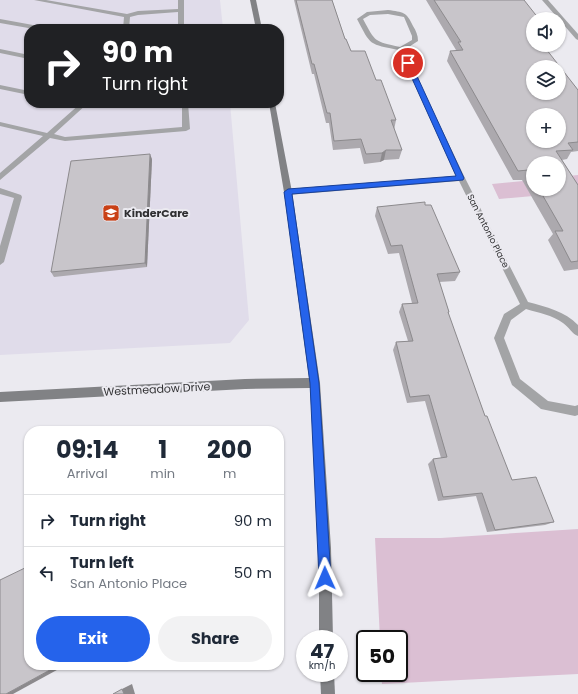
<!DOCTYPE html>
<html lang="en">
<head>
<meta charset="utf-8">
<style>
  :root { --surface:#fff; --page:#f2f2f3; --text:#1f2937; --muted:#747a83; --line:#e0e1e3; --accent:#2563eb }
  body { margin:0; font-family:Poppins,sans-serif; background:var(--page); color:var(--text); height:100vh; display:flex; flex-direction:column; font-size:15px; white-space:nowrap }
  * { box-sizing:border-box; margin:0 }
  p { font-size:13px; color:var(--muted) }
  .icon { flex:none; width:22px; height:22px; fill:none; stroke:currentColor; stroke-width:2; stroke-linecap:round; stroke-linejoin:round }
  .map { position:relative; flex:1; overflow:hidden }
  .side { position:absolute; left:24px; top:426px; width:260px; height:244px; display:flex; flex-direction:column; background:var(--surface); border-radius:16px; box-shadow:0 1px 3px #0004 }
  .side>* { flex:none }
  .hud { position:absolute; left:24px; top:24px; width:260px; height:84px; border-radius:16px; box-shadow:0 1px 3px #0004; background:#202124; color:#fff; overflow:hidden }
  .fabs { position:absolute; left:526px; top:12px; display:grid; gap:8px }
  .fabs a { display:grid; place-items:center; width:40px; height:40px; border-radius:50%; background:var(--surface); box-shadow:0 1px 3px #0004; font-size:20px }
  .speed { position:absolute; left:296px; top:630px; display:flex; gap:8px; font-size:20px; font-weight:700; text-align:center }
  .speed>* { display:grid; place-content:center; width:52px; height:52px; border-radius:50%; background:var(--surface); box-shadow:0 1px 3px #0004; line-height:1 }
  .speed small { font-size:10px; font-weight:400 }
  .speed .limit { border:2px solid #111; border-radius:6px; background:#fff; color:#111 }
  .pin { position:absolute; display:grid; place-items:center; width:34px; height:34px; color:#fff; margin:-17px; border:2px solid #fff; border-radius:50%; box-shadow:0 1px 4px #0007 }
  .me { position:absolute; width:44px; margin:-22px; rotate:359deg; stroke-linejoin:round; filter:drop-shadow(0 0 3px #0008) }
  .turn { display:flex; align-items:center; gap:14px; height:84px; padding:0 12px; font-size:18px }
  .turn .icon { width:52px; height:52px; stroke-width:2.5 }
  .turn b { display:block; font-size:28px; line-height:34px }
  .eta { display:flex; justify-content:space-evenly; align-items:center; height:68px; text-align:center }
  .eta b { font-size:24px; font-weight:700; line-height:28px }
  .action { display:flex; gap:8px; margin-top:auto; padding:8px 12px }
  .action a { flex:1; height:46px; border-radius:24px; background:var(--accent); color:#fff; font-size:16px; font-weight:700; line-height:46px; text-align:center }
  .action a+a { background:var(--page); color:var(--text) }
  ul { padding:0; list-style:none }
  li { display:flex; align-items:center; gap:12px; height:52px; padding:0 12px; border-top:1px solid var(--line) }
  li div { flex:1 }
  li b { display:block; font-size:15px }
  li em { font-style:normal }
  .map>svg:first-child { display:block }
  .built { fill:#e0dcea }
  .green { fill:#dbbfd3 }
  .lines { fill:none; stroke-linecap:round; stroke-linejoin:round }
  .lane { fill:#a3a4a6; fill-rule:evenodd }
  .street { fill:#a3a4a6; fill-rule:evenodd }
  .secondary { fill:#818285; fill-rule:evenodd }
  .wall { fill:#aca9ae; fill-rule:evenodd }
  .shaded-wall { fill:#8c8a8d }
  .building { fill:#c8c5ca; stroke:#8c8a8d; fill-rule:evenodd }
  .route { fill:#2563eb; stroke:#184099 }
  .labels { text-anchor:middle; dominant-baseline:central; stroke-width:4; stroke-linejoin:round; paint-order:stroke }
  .far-street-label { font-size:9px; fill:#2f2f31; stroke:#ebeaf0 }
  .poi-label { font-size:11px; font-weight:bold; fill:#2f2f31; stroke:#ebeaf0; text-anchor:start }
  .street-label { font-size:11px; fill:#2f2f31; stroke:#ebeaf0 }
</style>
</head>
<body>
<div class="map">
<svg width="578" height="694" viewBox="0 0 578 694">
  <rect width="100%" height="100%" fill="#ebeaf0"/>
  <!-- built -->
  <polygon class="built" points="0,0 220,0 223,29 29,29 29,103 230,103 249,320 230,343 0,355"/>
  <!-- green -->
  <g class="green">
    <polygon points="578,175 578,192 499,199 492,184 533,180 533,189 559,189 559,177"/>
    <polygon points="578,529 578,674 382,684 381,673 399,673 399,639 380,639 375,538 441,538"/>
  </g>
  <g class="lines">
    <!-- lane -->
    <g class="lane">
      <polygon points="34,0 46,0 127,14 138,11 178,9 178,0 184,0 184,29 178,29 178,12 138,15 130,17 129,29 123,29 124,17"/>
      <polygon points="0,19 44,27 47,29 34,29 0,23"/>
      <polygon points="0,49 29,55 29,59 0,53"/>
      <polygon points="0,85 29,91 29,95 0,89"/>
      <polygon points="81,103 88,103 54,134 65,137 182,127 182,103 188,103 190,129 186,131 65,141 50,138 0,180 0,173 43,136 0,126 0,122 47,133"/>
      <polygon points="0,188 21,195 22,197 4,262 0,265 0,246 14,198 0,194"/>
    </g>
    <!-- street -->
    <g class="street">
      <polygon points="542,0 548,0 578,34 578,40 576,39"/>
      <path d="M388 10C403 12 407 12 413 26 416 31 418 35 418 41L404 50 465 178 528 302C546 307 565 311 578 325V336C572 334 569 327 563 323 552 315 539 313 526 309L511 320 504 338 520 379 548 401 575 406 578 405V415L575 416 541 409 512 385 494 338 504 314 520 304 459 181 288 195 284 192 288 189 456 176 399 50C369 44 371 46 357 19L367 12ZM388 14 404 17 412 36V40L400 47C374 41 376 43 363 19L370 15Z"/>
    </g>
    <!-- secondary -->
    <g class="secondary">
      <polygon points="250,0 256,0 262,29 256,29"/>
      <polygon points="269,103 275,103 292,192 320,383 331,548 333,639 319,639 319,548 310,388 245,389 0,402 0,392 245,379 309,378 284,192"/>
      <polygon points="320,673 334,673 335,694 321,694"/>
    </g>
  </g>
  <!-- wall -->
  <g class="wall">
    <polygon points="294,0 332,0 345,39 351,51 376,80 396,120 394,130 402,150 399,159 384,160 380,162 364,164 360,148 333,150 329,123 326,123 314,74 312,74"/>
    <path d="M426 0H524L533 19V45H544L543 46 578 90V151L571 152 567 159 562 160 578 185V269L564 271 548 240 553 234 522 180H513L447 61 450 51H456V50ZM533 163 559 189H533Z"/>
    <polygon points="152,159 147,267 54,277 51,272"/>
    <polygon points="425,205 460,272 455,281 439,282 449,312 448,314 485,416 512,480 554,522 545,525 487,532 476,496 438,501 428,464 433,459 441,458 425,401 407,403 393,350 396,342 408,341 399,312 402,304 412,303 399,253 388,254 375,216 377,207"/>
  </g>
  <!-- shaded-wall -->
  <g class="shaded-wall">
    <polygon points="386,150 384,160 380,162 382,153"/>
    <polygon points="150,154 152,159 147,267 145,263"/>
    <polygon points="59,665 66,665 13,694 6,694"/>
    <polygon points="132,684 135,694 124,694 122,689"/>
  </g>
  <!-- building -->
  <g class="building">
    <polygon points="296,0 332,0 345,39 346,39 351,51 365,51 376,80 381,80 396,120 391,120 402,150 386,150 382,153 366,154 361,139 334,141 330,113 327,113 314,64 312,64"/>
    <path d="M434 0H524L539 19H533V45H543L578 90V142L568 143 573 150 556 151 578 185V261L571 262 555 231H563L539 189H559V163H533V179L528 170 518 171 450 51 463 50 458 42H461ZM533 67H559V93H533ZM533 115H559V141H533Z"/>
    <polygon points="150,154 145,263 51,272 71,161"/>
    <polygon points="425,202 425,205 431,205 460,272 437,274 449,312 448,312 485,416 487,416 512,480 536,477 554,522 495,530 482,493 443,497 433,459 447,457 429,395 410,397 396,342 413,341 402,304 418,303 402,245 391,246 377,207"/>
    <polygon points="29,566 29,665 59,665 6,694 0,694 0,580"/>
    <polygon points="122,689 124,694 113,694"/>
  </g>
  <!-- route -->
  <polygon class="route" points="408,61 411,63 464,178 463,180 292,194 319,383 331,578 329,582 325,584 321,582 319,578 310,383 284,192 288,189 456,176 405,63"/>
  <!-- icons -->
  <defs>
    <g id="school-square" transform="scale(0.9)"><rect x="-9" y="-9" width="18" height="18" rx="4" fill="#c94116" stroke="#ebeaf0"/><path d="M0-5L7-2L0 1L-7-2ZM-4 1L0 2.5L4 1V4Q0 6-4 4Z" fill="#fff"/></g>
  </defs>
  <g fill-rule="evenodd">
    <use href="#school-square" x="111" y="213"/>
  </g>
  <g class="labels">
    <!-- far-street labels -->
    <g class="far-street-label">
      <text transform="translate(488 231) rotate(63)">San Antonio Place</text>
    </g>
    <!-- poi labels -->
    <g class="poi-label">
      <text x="124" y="213">KinderCare</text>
    </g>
    <!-- street labels -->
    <g class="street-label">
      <text transform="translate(157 389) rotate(-3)">Westmeadow Drive</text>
    </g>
  </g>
</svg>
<div class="fabs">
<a><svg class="icon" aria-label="sound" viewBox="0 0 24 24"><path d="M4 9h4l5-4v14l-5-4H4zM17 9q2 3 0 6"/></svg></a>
<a><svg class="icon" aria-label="layers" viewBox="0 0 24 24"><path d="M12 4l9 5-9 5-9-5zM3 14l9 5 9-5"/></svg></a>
<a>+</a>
<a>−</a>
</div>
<div class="speed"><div>47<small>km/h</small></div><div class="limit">50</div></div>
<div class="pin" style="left:408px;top:63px;background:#d93025"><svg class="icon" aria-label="arrive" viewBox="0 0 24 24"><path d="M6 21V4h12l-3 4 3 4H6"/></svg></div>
<svg class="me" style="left:325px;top:578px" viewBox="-20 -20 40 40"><path d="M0-17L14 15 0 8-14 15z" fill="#2563eb" stroke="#fff" stroke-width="4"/></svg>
<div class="hud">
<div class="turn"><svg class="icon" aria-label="right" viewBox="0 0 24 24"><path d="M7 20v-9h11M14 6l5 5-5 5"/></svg><div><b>90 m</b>Turn right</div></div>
</div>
<section class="side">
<div class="eta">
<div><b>09:14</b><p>Arrival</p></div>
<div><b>1</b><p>min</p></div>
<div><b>200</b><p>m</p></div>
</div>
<ul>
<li><svg class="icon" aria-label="right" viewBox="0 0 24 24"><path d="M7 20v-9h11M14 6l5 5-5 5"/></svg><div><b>Turn right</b></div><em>90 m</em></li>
<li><svg class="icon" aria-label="left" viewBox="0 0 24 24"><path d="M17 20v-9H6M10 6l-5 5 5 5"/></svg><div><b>Turn left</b><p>San Antonio Place</p></div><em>50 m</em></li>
</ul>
<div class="action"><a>Exit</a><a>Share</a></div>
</section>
</div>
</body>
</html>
